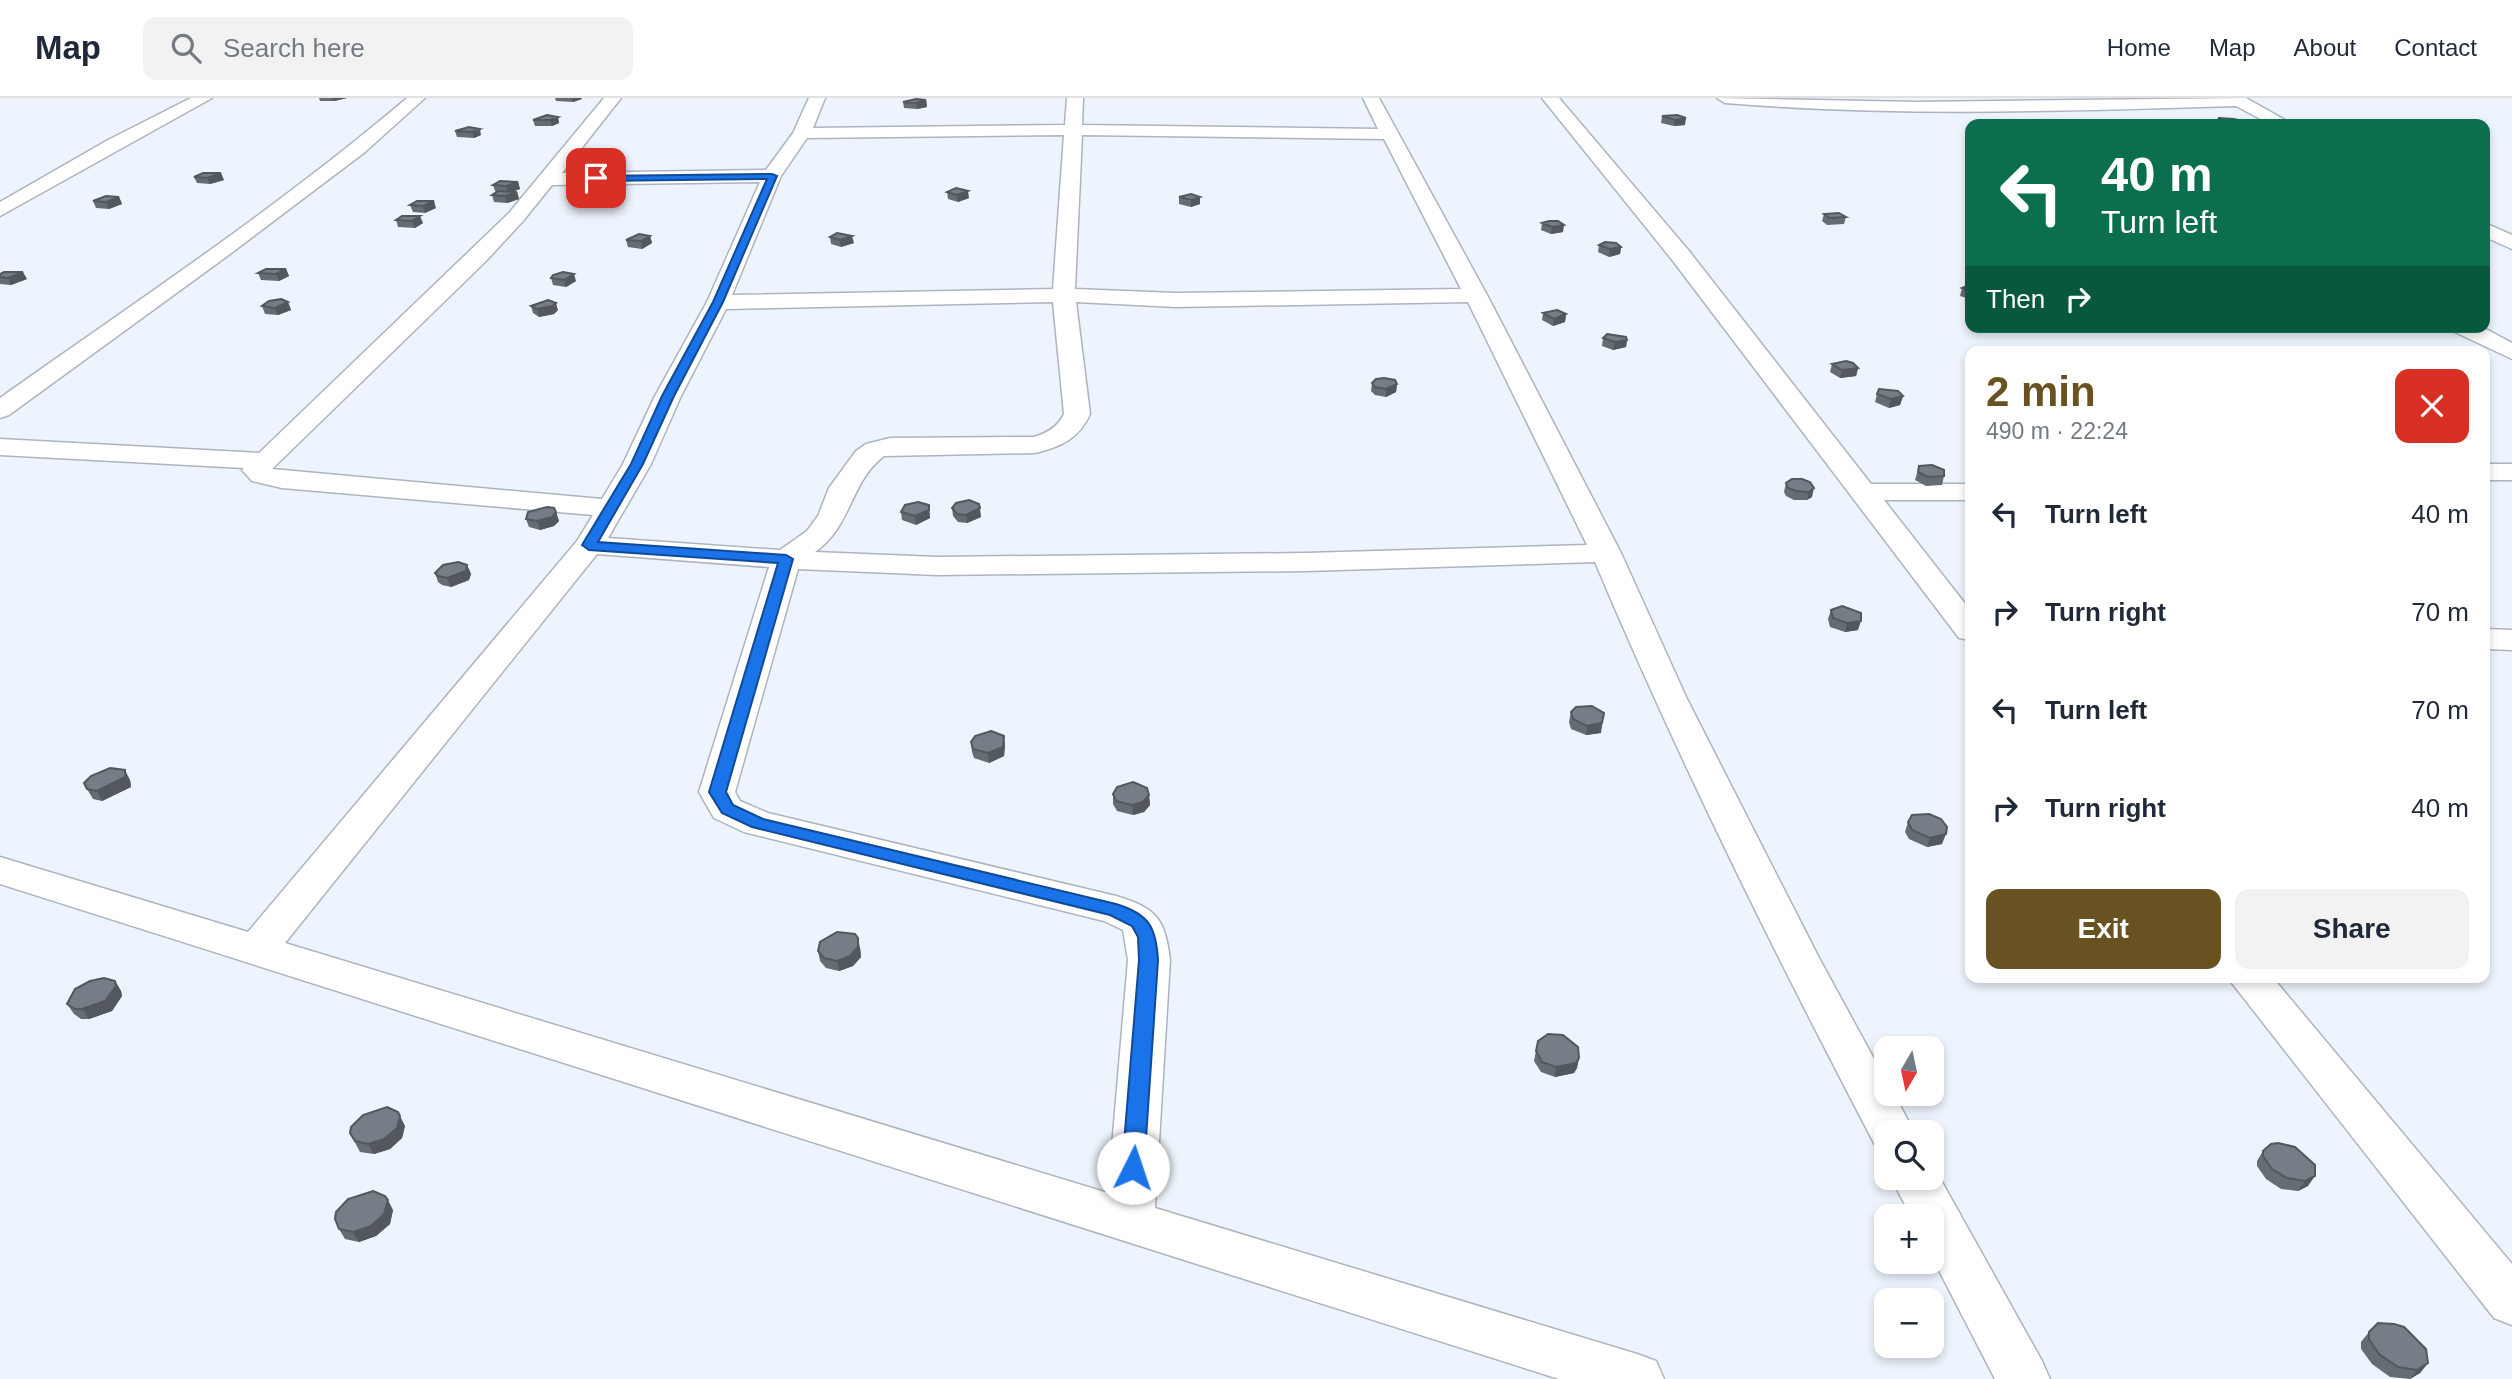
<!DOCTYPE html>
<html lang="en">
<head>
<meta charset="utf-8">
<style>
  :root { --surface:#fff; --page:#f2f2f3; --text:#1f2937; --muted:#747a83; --line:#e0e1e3; --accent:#695222 }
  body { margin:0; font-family:Helvetica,sans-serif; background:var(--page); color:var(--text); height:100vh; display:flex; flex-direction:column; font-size:26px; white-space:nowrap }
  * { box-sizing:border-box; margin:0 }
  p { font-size:23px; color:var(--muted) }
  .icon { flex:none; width:38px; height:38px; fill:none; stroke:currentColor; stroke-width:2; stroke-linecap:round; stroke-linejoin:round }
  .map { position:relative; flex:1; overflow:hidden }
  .sheet { position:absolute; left:1965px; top:248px; width:525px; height:637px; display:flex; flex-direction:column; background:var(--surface); border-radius:14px; box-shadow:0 4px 10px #0003 }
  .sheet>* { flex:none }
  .hud { position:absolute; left:1965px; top:21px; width:525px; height:214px; border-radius:14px; box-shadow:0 4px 10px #0003; background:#0b6e4f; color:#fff; overflow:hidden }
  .needle { width:46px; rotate:189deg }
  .fabs { position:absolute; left:1874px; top:938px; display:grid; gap:14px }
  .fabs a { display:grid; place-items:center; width:70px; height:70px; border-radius:14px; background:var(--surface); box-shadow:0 4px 10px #0003; font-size:35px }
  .pin { position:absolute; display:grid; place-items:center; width:60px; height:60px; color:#fff; margin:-30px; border-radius:14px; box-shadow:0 4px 10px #0006 }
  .me { position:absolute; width:77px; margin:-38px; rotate:4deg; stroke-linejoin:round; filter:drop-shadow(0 0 5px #0008) }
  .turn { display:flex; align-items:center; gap:24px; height:147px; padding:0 21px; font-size:32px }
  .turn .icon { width:91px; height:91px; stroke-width:2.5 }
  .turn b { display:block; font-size:49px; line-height:60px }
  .then { display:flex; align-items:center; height:66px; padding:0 21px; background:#0003; gap:14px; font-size:26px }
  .round { display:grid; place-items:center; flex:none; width:74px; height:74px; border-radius:14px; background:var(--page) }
  .overview { display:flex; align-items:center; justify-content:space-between; height:119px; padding:0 21px }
  h1 { font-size:42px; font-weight:700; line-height:52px; color:var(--accent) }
  .cta { display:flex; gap:14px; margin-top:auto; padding:14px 21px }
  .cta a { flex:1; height:80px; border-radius:14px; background:var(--accent); color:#fff; font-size:28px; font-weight:700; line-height:80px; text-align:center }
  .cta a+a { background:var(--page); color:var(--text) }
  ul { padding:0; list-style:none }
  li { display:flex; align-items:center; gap:21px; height:98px; padding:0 21px }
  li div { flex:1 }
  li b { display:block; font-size:26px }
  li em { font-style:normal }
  header { display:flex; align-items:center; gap:42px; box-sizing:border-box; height:98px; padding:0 35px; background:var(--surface); border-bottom:2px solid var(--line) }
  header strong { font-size:33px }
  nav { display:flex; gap:38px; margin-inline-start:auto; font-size:24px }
  .search { width:490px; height:63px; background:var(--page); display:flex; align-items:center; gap:18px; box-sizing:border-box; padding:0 24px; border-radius:14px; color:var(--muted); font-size:26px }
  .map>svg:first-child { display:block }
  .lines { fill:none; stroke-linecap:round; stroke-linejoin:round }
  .street-casing { stroke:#adb4bf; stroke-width:3 }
  .street { fill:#fff; fill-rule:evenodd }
  .wall { fill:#666c74 }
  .shaded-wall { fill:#53585e }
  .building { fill:#777d87; stroke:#53585e; stroke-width:2 }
  .route { fill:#1a73e8; stroke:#114b97; stroke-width:2 }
</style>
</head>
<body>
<header>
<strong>Map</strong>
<div class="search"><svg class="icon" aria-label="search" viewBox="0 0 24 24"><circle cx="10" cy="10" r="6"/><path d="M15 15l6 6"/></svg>Search here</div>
<nav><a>Home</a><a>Map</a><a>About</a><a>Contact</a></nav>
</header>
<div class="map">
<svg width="2512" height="1281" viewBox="0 0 2512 1281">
  <rect width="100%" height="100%" fill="#eef4fd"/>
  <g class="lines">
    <!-- street casing -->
    <g class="street-casing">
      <g id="street">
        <polygon points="191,0 212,0 0,118 0,104 108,42"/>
        <path d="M407 0H425L365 54 230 156 9 317 0 320V300C137 203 279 109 407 0Z"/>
        <path d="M604 0H621L562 75 766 72 793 35 809 0H825L813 30 1065 27 1067 0H1083L1082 27 1378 31 1363 0H1379L1487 197 1621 455 1687 601 1818 858 1886 983V996H1894L1914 1034H1886V1051L1875 1047C1775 856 1679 663 1595 464L1306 473 937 477 798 471 735 694 740 703 768 715 1116 798C1156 810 1165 820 1170 862L1155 1110 1637 1256 1656 1263 1664 1281H1559L0 786V759L248 834 577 443 593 417 282 390 252 383 242 372 244 370 0 357V341L259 355 509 115ZM1064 37 1053 191 732 197 781 78 807 40ZM1082 37 1384 41 1461 191 1176 195 1075 191ZM760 84 707 204 655 298 623 366 602 401 272 371 486 163 523 123 552 87ZM1053 204 1064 316C1058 329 1047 335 1034 339L890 340 866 346 856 353 829 390 818 418 807 433 780 452 608 440 651 366 681 298 726 211ZM1076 204 1176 209 1468 204 1587 447 1306 455 937 459 815 454C853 427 849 385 884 358L1035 355C1060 349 1079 341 1090 316ZM597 456 769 469 699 694 714 720 744 734 1104 823 1123 832 1128 862 1108 1095 285 845Z"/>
        <polygon points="1542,0 1559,0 1689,153 1871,386 1970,386 1970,402 1884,402 1970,512 1970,542 1959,540 1673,163"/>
        <path d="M1717 0 1917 4 2246 0 2292 26H2270L2236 8C2065 13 1895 19 1725 5Z"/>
        <polygon points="2485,125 2512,137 2512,151 2485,139"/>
        <polygon points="2452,229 2482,229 2512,245 2512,261 2455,234"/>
        <rect x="2485" y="366" width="27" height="16"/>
        <polygon points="2485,531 2512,532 2512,552 2485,551"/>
        <polygon points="2228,880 2273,880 2512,1166 2512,1227 2494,1220"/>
        <polygon points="1932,1066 2042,1263 2050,1281 1995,1281 1932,1159 1932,1118 1911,1118 1891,1080 1932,1080"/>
      </g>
    </g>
    <!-- street -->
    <use href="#street" class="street"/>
  </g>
  <!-- wall -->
  <g class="wall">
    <polygon points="319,0 347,0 334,3 320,3"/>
    <polygon points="555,0 581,0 582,1 573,4 556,3"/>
    <polygon points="926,2 927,9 917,11 904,10 903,4"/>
    <polygon points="1677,17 1685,27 1674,28 1661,25 1662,18"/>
    <polygon points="558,19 559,25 552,28 535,28 533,22"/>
    <polygon points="2218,20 2246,24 2245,26 2216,26"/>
    <polygon points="469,29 481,37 474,40 457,39 455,33"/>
    <polygon points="203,75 224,82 210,86 197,85 194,79"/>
    <polygon points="518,84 520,91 511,94 517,94 519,101 507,105 494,104 492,97 497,94 495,93 493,87"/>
    <polygon points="947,94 969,100 958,104 948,101"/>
    <polygon points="119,99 122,106 109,111 96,110 93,103"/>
    <polygon points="1179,99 1200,106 1191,109 1179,106"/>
    <polygon points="410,107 436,110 425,115 413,114"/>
    <polygon points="1824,116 1846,119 1844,126 1827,127 1822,123"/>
    <polygon points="402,118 423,125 415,130 398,129 396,122"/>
    <polygon points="1542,125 1563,134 1551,136 1541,132"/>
    <polygon points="650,138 652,145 642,151 628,149 626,142"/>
    <polygon points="830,139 854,145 841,149 831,146"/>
    <polygon points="1599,147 1621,149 1620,156 1609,159 1598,154"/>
    <polygon points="2485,155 2489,156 2485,163"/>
    <polygon points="286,171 289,178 279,183 261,182 258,175"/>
    <polygon points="0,176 27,181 11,187 0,186"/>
    <polygon points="551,180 576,183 566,189 553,187"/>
    <polygon points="1970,187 1970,201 1960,198 1962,190"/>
    <polygon points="288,204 291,212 278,217 265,216 262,208"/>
    <polygon points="531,208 558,212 554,216 539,219 533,215"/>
    <polygon points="1543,215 1566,216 1565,224 1553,228 1542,222"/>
    <polygon points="1603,240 1627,242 1626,249 1613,252 1602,248"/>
    <polygon points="1832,266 1858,270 1856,278 1840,280 1830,274"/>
    <polygon points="1372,285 1397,286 1396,294 1386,299 1375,297 1371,293"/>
    <polygon points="1877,296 1903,298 1900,307 1889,310 1875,304"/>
    <polygon points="1970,339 1970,353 1965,348 1968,340"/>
    <polygon points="1919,368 1944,378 1942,387 1926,388 1915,382"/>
    <polygon points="1810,384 1812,399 1807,402 1794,402 1786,398 1784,394 1786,385"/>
    <polygon points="929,407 930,420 916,427 902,422 901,414"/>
    <polygon points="952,410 981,419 967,425 958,424 953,418"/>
    <polygon points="556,414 559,423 554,428 540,432 529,429 526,421"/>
    <polygon points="467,467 471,476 469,482 451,489 442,487 438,484 435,475"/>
    <polygon points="1831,512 1858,532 1845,534 1830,529 1828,521"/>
    <polygon points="1571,614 1601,635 1586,637 1571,631 1569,624"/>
    <polygon points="1004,638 1005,648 1004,658 989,665 974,660 972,654 971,644"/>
    <polygon points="130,682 131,689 102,703 93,701 87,691"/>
    <polygon points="1113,696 1149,697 1150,707 1144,714 1133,717 1117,713 1113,706"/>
    <polygon points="1908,724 1942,746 1927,749 1909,741 1905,734"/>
    <polygon points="860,850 861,859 853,868 839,873 826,870 820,863 818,853"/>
    <polygon points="115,883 121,893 122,898 112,913 89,921 81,921 74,916 67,906"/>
    <polygon points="1536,953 1579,960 1577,970 1574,975 1555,979 1541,974 1534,963"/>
    <polygon points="405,1028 402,1040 390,1051 374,1056 360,1054 350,1035"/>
    <polygon points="2278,1045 2308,1088 2298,1093 2281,1091 2266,1081 2257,1068 2257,1063 2263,1053"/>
    <polygon points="393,1112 390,1126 376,1138 359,1144 345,1141 339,1131"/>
    <polygon points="2369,1234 2428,1265 2420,1275 2410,1281 2390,1279 2372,1266 2361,1251 2361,1244"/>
  </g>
  <!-- shaded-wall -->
  <g class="shaded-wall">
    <polygon points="332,0 347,0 334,3"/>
    <polygon points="572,0 581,0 582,1 573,4"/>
    <polygon points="926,2 927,9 917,11 916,5"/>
    <polygon points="558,19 559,25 552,28 550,22"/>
    <polygon points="1686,20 1685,27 1674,28 1675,22"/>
    <polygon points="480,31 481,37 474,40 472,34"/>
    <polygon points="221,75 224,82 210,86 207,80"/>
    <polygon points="518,84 520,91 508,95 506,88"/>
    <polygon points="968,93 969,100 958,104 957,97"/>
    <polygon points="517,94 519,101 507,105 505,98"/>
    <polygon points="119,99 122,106 109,111 106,104"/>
    <polygon points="1200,99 1200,106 1191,109 1191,102"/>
    <polygon points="434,103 436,110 425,115 423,108"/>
    <polygon points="420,118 423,125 415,130 412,123"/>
    <polygon points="1564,127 1563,134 1551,136 1552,129"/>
    <polygon points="650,138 652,145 642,151 641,143"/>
    <polygon points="852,138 854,145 841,149 840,142"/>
    <polygon points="1621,149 1620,156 1609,159 1610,151"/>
    <polygon points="286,171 289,178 279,183 276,176"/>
    <polygon points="23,174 27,181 11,187 8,180"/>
    <polygon points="574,176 576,183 566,189 564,182"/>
    <polygon points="288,204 291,212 278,217 275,210"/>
    <polygon points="556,205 558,212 554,216 539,219 537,211"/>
    <polygon points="1566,216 1565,224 1553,228 1554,221"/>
    <polygon points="1627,242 1626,249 1613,252 1615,244"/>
    <polygon points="1858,270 1856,278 1840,280 1842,272"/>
    <polygon points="1397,286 1396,294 1386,299 1386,291"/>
    <polygon points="1903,298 1900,307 1889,310 1891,301"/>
    <polygon points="1814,390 1812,399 1807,402 1809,394"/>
    <polygon points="980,410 981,419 967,425 966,417"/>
    <polygon points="929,412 930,420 916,427 915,418"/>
    <polygon points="556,414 559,423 554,428 540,432 537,423"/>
    <polygon points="467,467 471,476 469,482 451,489 447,480"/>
    <polygon points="1861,523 1858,532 1845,534 1847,525"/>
    <polygon points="1604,615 1601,635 1586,637 1587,628"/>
    <polygon points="1004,638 1005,648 1004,658 989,665 988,655"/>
    <polygon points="125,672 130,682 131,689 102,703 97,693"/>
    <polygon points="1149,697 1150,707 1144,714 1133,717 1132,707"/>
    <polygon points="1946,736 1942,746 1927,749 1930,740"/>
    <polygon points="858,840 860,850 861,859 853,868 839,873 837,863"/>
    <polygon points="115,883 121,893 122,898 112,913 89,921 82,911"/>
    <polygon points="1579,960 1577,970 1574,975 1555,979 1556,969"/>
    <polygon points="400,1018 405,1028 402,1040 390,1051 374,1056 368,1046"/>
    <polygon points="2315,1078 2308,1088 2298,1093 2305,1083"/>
    <polygon points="388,1102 393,1112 390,1126 376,1138 359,1144 353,1134"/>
    <polygon points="2428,1265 2420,1275 2410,1281 2417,1272"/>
  </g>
  <!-- building -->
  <g class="building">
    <polygon points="916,1 926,2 916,5 903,4"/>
    <polygon points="547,17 558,19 550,22 533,22"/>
    <polygon points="1677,17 1686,20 1675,22 1662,18"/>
    <polygon points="2218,20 2234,21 2246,24 2231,25"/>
    <polygon points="469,29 480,31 472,34 455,33"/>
    <polygon points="203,75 221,75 207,80 194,79"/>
    <polygon points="500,83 518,84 506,88 493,87"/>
    <polygon points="956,90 968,93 957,97 947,94"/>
    <polygon points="498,93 517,94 505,98 492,97"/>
    <polygon points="1191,96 1200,99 1191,102 1179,99"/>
    <polygon points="106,98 119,99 106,104 93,103"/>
    <polygon points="417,103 434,103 423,108 410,107"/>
    <polygon points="1839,115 1846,119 1829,120 1824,116"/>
    <polygon points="402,118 420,118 412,123 396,122"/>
    <polygon points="1549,123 1558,123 1564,127 1552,129 1542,125"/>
    <polygon points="837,135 852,138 840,142 830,139"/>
    <polygon points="639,136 650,138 641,143 626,142"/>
    <polygon points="1605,144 1616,145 1621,149 1610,151 1599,147"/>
    <polygon points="266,171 286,171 276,176 258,175"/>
    <polygon points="4,174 23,174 8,180 0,179 0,176"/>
    <polygon points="563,174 574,176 564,182 551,180 553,177"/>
    <polygon points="1970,187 1970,193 1962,190"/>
    <polygon points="281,201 288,204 275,210 262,208 269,203"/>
    <polygon points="548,202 556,205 552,208 537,211 531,208"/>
    <polygon points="1557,212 1566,216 1554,221 1543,215"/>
    <polygon points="1607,236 1626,239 1627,242 1615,244 1603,240"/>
    <polygon points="1846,263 1853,265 1858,270 1842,272 1832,266"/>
    <polygon points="1384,280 1395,282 1397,286 1386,291 1375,289 1372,285 1376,281"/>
    <polygon points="1879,291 1898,293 1903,298 1891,301 1877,296"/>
    <polygon points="1932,367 1944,372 1944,378 1928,379 1918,374 1919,368"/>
    <polygon points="1792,381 1802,381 1810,384 1814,390 1809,394 1796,393 1788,390 1786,385"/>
    <polygon points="969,402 979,406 980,410 966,417 957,416 952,410 956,405"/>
    <polygon points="918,404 929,407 929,412 915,418 901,414 905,407"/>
    <polygon points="547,409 554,410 556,414 552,419 537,423 526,421 528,414"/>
    <polygon points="458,464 467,467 466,473 447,480 438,478 435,475 443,467"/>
    <polygon points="1842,508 1861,515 1861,523 1847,525 1833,520 1831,512"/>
    <polygon points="1592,608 1604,615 1602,625 1587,628 1573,621 1571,614 1576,609"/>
    <polygon points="991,633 1004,638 1003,649 988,655 973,651 971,644 975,638"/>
    <polygon points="110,670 125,672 125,679 97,693 87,691 84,685 91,678"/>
    <polygon points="1133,684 1147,690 1149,697 1143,704 1132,707 1116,703 1113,696 1117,689"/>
    <polygon points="1929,716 1941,721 1947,729 1946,736 1930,740 1912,732 1908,724 1912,717"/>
    <polygon points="837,834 855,836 858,840 858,849 850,858 837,863 824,860 818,853 820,844"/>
    <polygon points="104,880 115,883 116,888 105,903 82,911 75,911 67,906 75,891 90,883"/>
    <polygon points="1548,936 1563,937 1578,949 1579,960 1576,965 1556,969 1542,964 1536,953 1538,943"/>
    <polygon points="387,1009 398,1014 400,1018 397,1030 384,1041 368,1046 355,1043 350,1035 351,1029 363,1017"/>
    <polygon points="2278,1045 2295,1049 2315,1067 2315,1078 2305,1083 2287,1080 2272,1071 2263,1058 2263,1053 2271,1046"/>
    <polygon points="373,1093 385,1098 388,1102 384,1116 371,1128 353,1134 339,1131 335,1121 336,1114 348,1101"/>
    <polygon points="2378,1225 2394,1226 2404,1229 2426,1251 2428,1265 2417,1272 2398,1269 2379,1256 2369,1241 2369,1234"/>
  </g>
  <!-- route -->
  <path class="route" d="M772 76 777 78 723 204 674 298 643 366 598 444 786 457 793 461 726 694 733 707 763 721 1116 806C1149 816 1156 829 1158 862L1144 1070 1141 1076 1133 1079 1126 1076 1122 1070 1139 862 1138 839 1132 828 1110 817 752 729 722 715 709 694 778 465 589 452 582 447 631 366 662 298 713 204 767 81 596 83 592 80 596 78Z"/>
</svg>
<div class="fabs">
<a><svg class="needle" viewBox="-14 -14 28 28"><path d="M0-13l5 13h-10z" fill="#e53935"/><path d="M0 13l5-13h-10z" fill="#747a83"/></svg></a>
<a><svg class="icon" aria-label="search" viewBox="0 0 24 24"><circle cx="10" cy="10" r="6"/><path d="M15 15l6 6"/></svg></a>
<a>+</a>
<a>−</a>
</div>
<div class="pin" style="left:596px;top:80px;background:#d93025"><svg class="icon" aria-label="arrive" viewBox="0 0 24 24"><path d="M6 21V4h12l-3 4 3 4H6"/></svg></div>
<svg class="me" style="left:1133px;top:1070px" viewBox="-20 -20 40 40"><circle r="19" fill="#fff"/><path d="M0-13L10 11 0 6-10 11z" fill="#1a73e8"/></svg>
<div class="hud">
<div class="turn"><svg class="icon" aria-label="left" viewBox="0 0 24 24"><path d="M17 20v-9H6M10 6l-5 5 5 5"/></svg><div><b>40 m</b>Turn left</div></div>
<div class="then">Then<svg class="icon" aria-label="right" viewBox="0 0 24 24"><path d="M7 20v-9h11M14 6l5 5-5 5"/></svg></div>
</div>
<section class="sheet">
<div class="overview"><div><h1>2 min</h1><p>490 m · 22:24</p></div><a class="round" style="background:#d93025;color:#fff"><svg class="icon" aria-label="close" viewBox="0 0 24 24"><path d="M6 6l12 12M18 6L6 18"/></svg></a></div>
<ul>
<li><svg class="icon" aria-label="left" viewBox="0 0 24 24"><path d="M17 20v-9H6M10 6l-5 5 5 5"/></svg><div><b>Turn left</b></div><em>40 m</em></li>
<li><svg class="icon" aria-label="right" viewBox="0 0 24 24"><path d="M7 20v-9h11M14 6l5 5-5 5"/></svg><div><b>Turn right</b></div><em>70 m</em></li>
<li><svg class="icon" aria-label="left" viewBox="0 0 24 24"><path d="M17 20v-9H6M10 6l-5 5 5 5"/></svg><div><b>Turn left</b></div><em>70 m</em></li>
<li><svg class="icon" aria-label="right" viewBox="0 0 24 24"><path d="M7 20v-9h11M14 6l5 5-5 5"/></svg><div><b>Turn right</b></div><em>40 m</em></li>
</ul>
<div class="cta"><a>Exit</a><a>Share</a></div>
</section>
</div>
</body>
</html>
